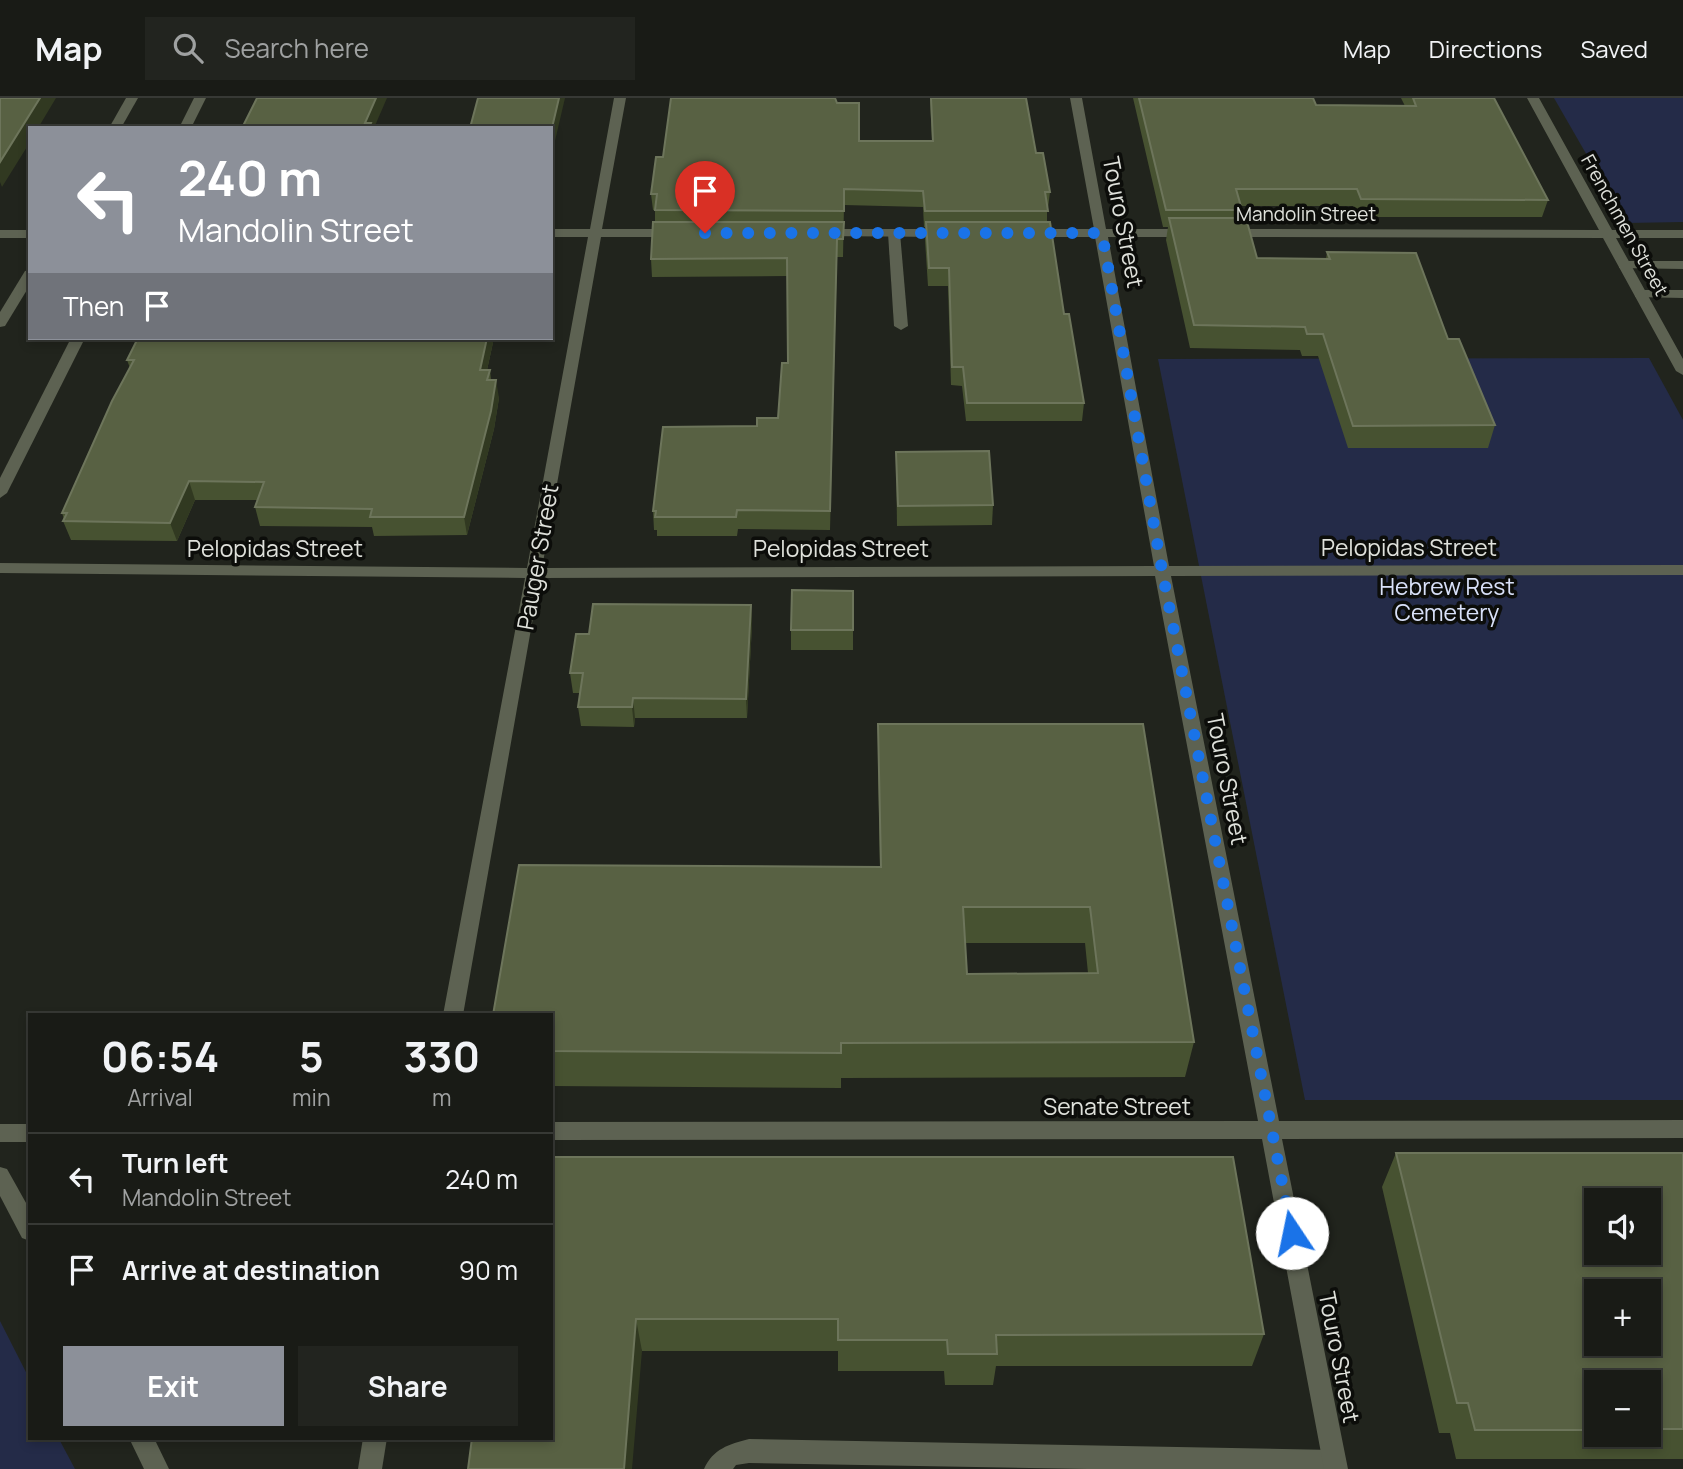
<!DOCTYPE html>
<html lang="en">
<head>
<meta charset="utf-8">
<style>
  :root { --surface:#191b16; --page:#22241f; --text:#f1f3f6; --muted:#9fa1a1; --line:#373935; --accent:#8c9099 }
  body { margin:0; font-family:Manrope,sans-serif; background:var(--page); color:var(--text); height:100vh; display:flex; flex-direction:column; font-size:26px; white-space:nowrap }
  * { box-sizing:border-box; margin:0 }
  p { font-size:23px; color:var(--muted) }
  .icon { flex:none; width:38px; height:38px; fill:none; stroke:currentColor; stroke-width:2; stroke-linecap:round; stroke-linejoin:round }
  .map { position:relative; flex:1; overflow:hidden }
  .panel { position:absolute; left:28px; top:915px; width:525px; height:427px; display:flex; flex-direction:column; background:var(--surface); border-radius:0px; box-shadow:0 4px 10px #0003,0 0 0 2px var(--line) }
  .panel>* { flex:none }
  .top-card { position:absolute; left:28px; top:28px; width:525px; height:214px; border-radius:0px; box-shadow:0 4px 10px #0003,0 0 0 2px var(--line); background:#8c9099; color:#fff; overflow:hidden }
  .buttons { position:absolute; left:1584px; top:1090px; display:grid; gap:14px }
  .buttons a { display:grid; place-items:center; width:77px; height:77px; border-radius:0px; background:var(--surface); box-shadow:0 4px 10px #0003,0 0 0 2px var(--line); font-size:35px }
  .pin { position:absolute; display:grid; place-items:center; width:60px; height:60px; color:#fff; margin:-72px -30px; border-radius:50% 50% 50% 0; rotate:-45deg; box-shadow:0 0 7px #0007 }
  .pin .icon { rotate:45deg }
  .me { position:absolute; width:77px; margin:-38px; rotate:349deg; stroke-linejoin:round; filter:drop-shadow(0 0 5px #0008) }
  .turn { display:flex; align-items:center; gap:24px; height:147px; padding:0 35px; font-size:32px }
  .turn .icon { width:91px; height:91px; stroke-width:2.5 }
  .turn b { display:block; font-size:49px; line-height:60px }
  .then { display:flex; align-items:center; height:66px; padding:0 35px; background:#0003; gap:14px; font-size:26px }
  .eta { display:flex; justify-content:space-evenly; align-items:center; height:119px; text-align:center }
  .eta b { font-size:42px; font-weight:700; line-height:49px }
  .button { display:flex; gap:14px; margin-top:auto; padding:14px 35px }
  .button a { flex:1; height:80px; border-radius:0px; background:var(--accent); color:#fff; font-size:28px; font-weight:700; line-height:80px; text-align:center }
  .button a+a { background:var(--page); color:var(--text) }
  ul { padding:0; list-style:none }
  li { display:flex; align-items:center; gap:21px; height:91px; padding:0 35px; border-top:2px solid var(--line) }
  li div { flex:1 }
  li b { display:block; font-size:26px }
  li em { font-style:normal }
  header { display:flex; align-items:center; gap:42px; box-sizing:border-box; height:98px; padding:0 35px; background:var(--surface); border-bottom:2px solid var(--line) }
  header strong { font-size:33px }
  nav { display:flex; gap:38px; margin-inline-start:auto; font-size:24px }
  .search { width:490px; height:63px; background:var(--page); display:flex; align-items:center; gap:18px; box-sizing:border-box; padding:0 24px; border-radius:0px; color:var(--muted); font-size:26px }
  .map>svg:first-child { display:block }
  .green { fill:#242b48 }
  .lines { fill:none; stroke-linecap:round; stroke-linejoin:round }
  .service { fill:#5d6252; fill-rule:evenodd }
  .minor { fill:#5d6252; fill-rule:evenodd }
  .wall { fill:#475231; fill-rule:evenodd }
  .shaded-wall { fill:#313921 }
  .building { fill:#586143; stroke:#6d755b; stroke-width:2; fill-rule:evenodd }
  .route { stroke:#1a73e8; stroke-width:12; stroke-dasharray:0 21.6 }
  .labels { text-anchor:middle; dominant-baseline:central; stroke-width:7; stroke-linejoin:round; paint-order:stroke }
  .far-street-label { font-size:19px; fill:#dfe1db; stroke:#0c0d0a }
  .street-label { font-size:23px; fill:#dfe1db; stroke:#0c0d0a }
  .park-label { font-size:23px; fill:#d9e1f9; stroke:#0c0d0a }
</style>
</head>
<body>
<header>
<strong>Map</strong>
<div class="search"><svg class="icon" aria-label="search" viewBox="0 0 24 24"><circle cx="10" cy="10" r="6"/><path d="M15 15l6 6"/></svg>Search here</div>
<nav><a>Map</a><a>Directions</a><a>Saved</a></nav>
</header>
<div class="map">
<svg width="1683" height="1371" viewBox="0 0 1683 1371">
  <rect width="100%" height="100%" fill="#21241d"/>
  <!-- green -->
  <g class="green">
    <polygon points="1554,0 1683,0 1683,124 1626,125"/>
    <polygon points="1649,260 1683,322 1683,1002 1305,1002 1158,261"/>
    <polygon points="0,1223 30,1282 30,1340 59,1341 75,1371 0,1371"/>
  </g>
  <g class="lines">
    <!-- service -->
    <g class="service">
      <polygon points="894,131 900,135 908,228 901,232 894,228 888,135"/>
      <polygon points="1624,163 1683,163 1683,171 1619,170 1619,164"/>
      <polygon points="1640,192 1683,192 1683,200 1635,199 1635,193"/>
      <path d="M749 1341 1334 1352 1342 1356 1346 1364 1343 1371H1087L749 1365 736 1367 733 1371H704C713 1351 729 1346 749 1341Z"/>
    </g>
    <!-- minor -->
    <g class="minor">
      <polygon points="126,0 138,0 121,30 109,30"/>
      <polygon points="194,0 206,0 191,30 179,30"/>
      <polygon points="614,0 626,0 602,131 674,131 680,135 674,139 601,139 542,470 1154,468 1095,139 1027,139 1021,135 1027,131 1094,131 1070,0 1082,0 1106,131 1188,131 1194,135 1188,139 1108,139 1169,468 1683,467 1683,477 1171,478 1279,1023 1683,1022 1683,1040 1282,1041 1348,1371 1324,1371 1262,1041 551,1042 551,1024 1258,1023 1155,478 540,480 463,917 443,917 525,480 0,475 0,465 527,470 588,139 551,139 551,131 590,131"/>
      <polygon points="1527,0 1539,0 1612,132 1683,132 1683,140 1616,140 1683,261 1683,277 1676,273 1603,140 1227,139 1221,135 1227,131 1599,132"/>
      <polygon points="821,131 947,131 953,135 947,139 817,138 817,132"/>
      <rect x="0" y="132" width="30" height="8"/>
      <polygon points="30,172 30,187 5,228 0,229 0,214 25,173"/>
      <polygon points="71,240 85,240 7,395 0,400 0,380"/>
      <rect x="0" y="1026" width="30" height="18"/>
      <polygon points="0,1069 7,1071 30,1112 30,1143 22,1140 0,1098"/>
      <polygon points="129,1340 154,1340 169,1371 144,1371"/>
      <polygon points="363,1340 387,1340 382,1371 358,1371"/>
    </g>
  </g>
  <!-- wall -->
  <g class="wall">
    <polygon points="930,0 1026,0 1036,55 1050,94 1048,110 1047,110 1047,124 1064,216 1084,305 1082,323 966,323 962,288 951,287 948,188 928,188 925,142 925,129 924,129 923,109 844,107 843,159 837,159 830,432 738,431 737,438 657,438 657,432 654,432 653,413 757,328 778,320 788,265 787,178 652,179 651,161 655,124 655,112 653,112 651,96 663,59 837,5 859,43 932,43"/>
    <polygon points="1133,0 1313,0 1316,7 1405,8 1401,0 1494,0 1548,102 1542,119 1357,119 1353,108 1241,108 1242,112 1241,120 1257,160 1326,161 1327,154 1448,241 1495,327 1488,350 1348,350 1318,258 1302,258 1300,252 1190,250 1166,142 1168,129 1163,129"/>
    <polygon points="494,240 487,272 490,272 491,282 499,300 494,331 467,437 374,438 372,429 260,428 255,409 257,402 195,402 177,443 71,442 63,423 64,421 62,415 130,270 127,262"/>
    <polygon points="896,354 993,407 992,427 897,428"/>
    <polygon points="853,493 853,552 791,552 791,532"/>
    <polygon points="751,507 752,527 747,620 635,620 634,629 581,628 578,609 580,595 573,595 570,575 589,536"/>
    <path d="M878 626H1143L1194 944 1185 979 841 980V990L551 988V917L880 769 878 663ZM965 845H1085L1088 875 967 876Z"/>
    <path d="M1396 1055H1683V1361H1456L1450 1335H1439L1382 1089ZM1596 1284H1648V1337H1596Z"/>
    <polygon points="551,1059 1264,1236 1252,1268 996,1268 993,1287 945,1287 944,1273 838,1273 838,1253 642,1253"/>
  </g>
  <!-- shaded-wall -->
  <g class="shaded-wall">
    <polygon points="40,0 56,0 38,30 30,30 30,44 2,89 0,84 0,64"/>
    <polygon points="376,0 387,0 374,30 365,30 365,25"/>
    <polygon points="559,0 565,0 551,60 551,34"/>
    <polygon points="487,240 494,240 483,290 480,272"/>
    <polygon points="496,282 499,300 494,331 467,437 464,419"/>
    <polygon points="189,383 195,402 177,443 170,425"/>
    <polygon points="751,507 752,527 747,620 746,601"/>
    <polygon points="633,600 635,620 634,629 632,609"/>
    <polygon points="636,1221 642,1253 632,1371 624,1371"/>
  </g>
  <!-- building -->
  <g class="building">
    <polygon points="0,0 40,0 0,64"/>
    <polygon points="257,0 376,0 365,25 371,25 369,30 242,30"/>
    <polygon points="478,0 559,0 551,34 551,30 470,30"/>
    <polygon points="671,0 835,0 837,5 859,5 859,43 933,43 931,0 1026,0 1036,55 1043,55 1050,94 1045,94 1048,113 925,113 923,93 844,91 844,113 655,112 657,96 651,96 656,59 663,59"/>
    <polygon points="1139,0 1313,0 1316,7 1416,8 1413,0 1494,0 1548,102 1361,101 1357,91 1236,91 1242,112 1166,112"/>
    <polygon points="1169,120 1246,120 1257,160 1330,161 1327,154 1416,155 1448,241 1459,241 1495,327 1353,328 1323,236 1307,236 1305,229 1194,227"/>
    <polygon points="653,124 844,124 843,141 837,141 830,413 737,412 736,419 655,419 656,413 653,413 663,329 757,328 757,320 778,320 782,265 788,265 787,160 651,161"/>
    <polygon points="926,124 1050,124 1064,216 1069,216 1084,305 967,305 963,269 952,269 949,170 929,170"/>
    <polygon points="138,240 487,240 480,272 490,272 487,282 496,282 491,313 464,419 370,419 372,411 255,409 264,384 189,383 170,425 63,423 67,415 62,415 112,303 134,262 127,262"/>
    <polygon points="989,353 993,407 898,408 896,354"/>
    <polygon points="792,492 853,493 853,532 791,532"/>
    <polygon points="593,506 751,507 746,601 633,600 632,609 578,609 583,575 570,575 576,536 589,536"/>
    <path d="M878 626H1143L1194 944 841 945V955L551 953V917H493L519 767 881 769ZM963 809H1090L1098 875 967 876Z"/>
    <path d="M1396 1055H1683V1331H1648V1284H1596V1332H1475L1468 1305H1457ZM1596 1102H1648V1155H1596ZM1596 1194H1648V1246H1596Z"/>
    <polygon points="551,1059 1233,1059 1264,1236 996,1237 997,1256 948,1256 947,1242 838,1242 838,1221 636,1221 624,1371 468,1371 472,1340 551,1340"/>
  </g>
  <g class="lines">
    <!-- route -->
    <polyline class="route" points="705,135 1102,135 1162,472 1292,1135"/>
  </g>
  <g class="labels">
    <!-- far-street labels -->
    <g class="far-street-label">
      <text x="1306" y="116">Mandolin Street</text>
      <text transform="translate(1625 127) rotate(61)">Frenchmen Street</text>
    </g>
    <!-- street labels -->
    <g class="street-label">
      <text transform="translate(1124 124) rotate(79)">Touro Street</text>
      <text x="1409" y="449">Pelopidas Street</text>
      <text x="275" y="450">Pelopidas Street</text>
      <text x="841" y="450">Pelopidas Street</text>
      <text transform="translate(537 459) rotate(-80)">Pauger Street</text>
      <text transform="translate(1228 681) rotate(79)">Touro Street</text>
      <text x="1117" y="1008">Senate Street</text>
      <text transform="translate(1340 1259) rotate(79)">Touro Street</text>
    </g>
    <!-- park labels -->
    <g class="park-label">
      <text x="1447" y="488">Hebrew Rest<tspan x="1447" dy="26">Cemetery</tspan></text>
    </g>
  </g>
</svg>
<div class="buttons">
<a><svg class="icon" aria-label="sound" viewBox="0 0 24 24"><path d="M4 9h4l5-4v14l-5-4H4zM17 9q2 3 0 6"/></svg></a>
<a>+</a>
<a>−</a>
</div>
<div class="pin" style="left:705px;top:135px;background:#d93025"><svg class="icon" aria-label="arrive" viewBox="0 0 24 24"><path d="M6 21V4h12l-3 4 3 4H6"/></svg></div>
<svg class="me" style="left:1292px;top:1135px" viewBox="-20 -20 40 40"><circle r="19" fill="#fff"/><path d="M0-13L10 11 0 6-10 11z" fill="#1a73e8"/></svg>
<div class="top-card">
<div class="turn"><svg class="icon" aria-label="left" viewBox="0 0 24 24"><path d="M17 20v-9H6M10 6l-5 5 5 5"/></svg><div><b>240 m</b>Mandolin Street</div></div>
<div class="then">Then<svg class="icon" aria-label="arrive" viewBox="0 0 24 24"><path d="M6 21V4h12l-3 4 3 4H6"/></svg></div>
</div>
<section class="panel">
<div class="eta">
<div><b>06:54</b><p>Arrival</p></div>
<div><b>5</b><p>min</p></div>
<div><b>330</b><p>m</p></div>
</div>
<ul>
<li><svg class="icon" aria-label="left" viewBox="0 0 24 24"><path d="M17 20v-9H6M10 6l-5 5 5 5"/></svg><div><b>Turn left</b><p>Mandolin Street</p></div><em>240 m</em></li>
<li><svg class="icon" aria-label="arrive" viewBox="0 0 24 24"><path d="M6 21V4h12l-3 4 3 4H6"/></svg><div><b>Arrive at destination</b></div><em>90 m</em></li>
</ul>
<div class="button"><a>Exit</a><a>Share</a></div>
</section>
</div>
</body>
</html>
